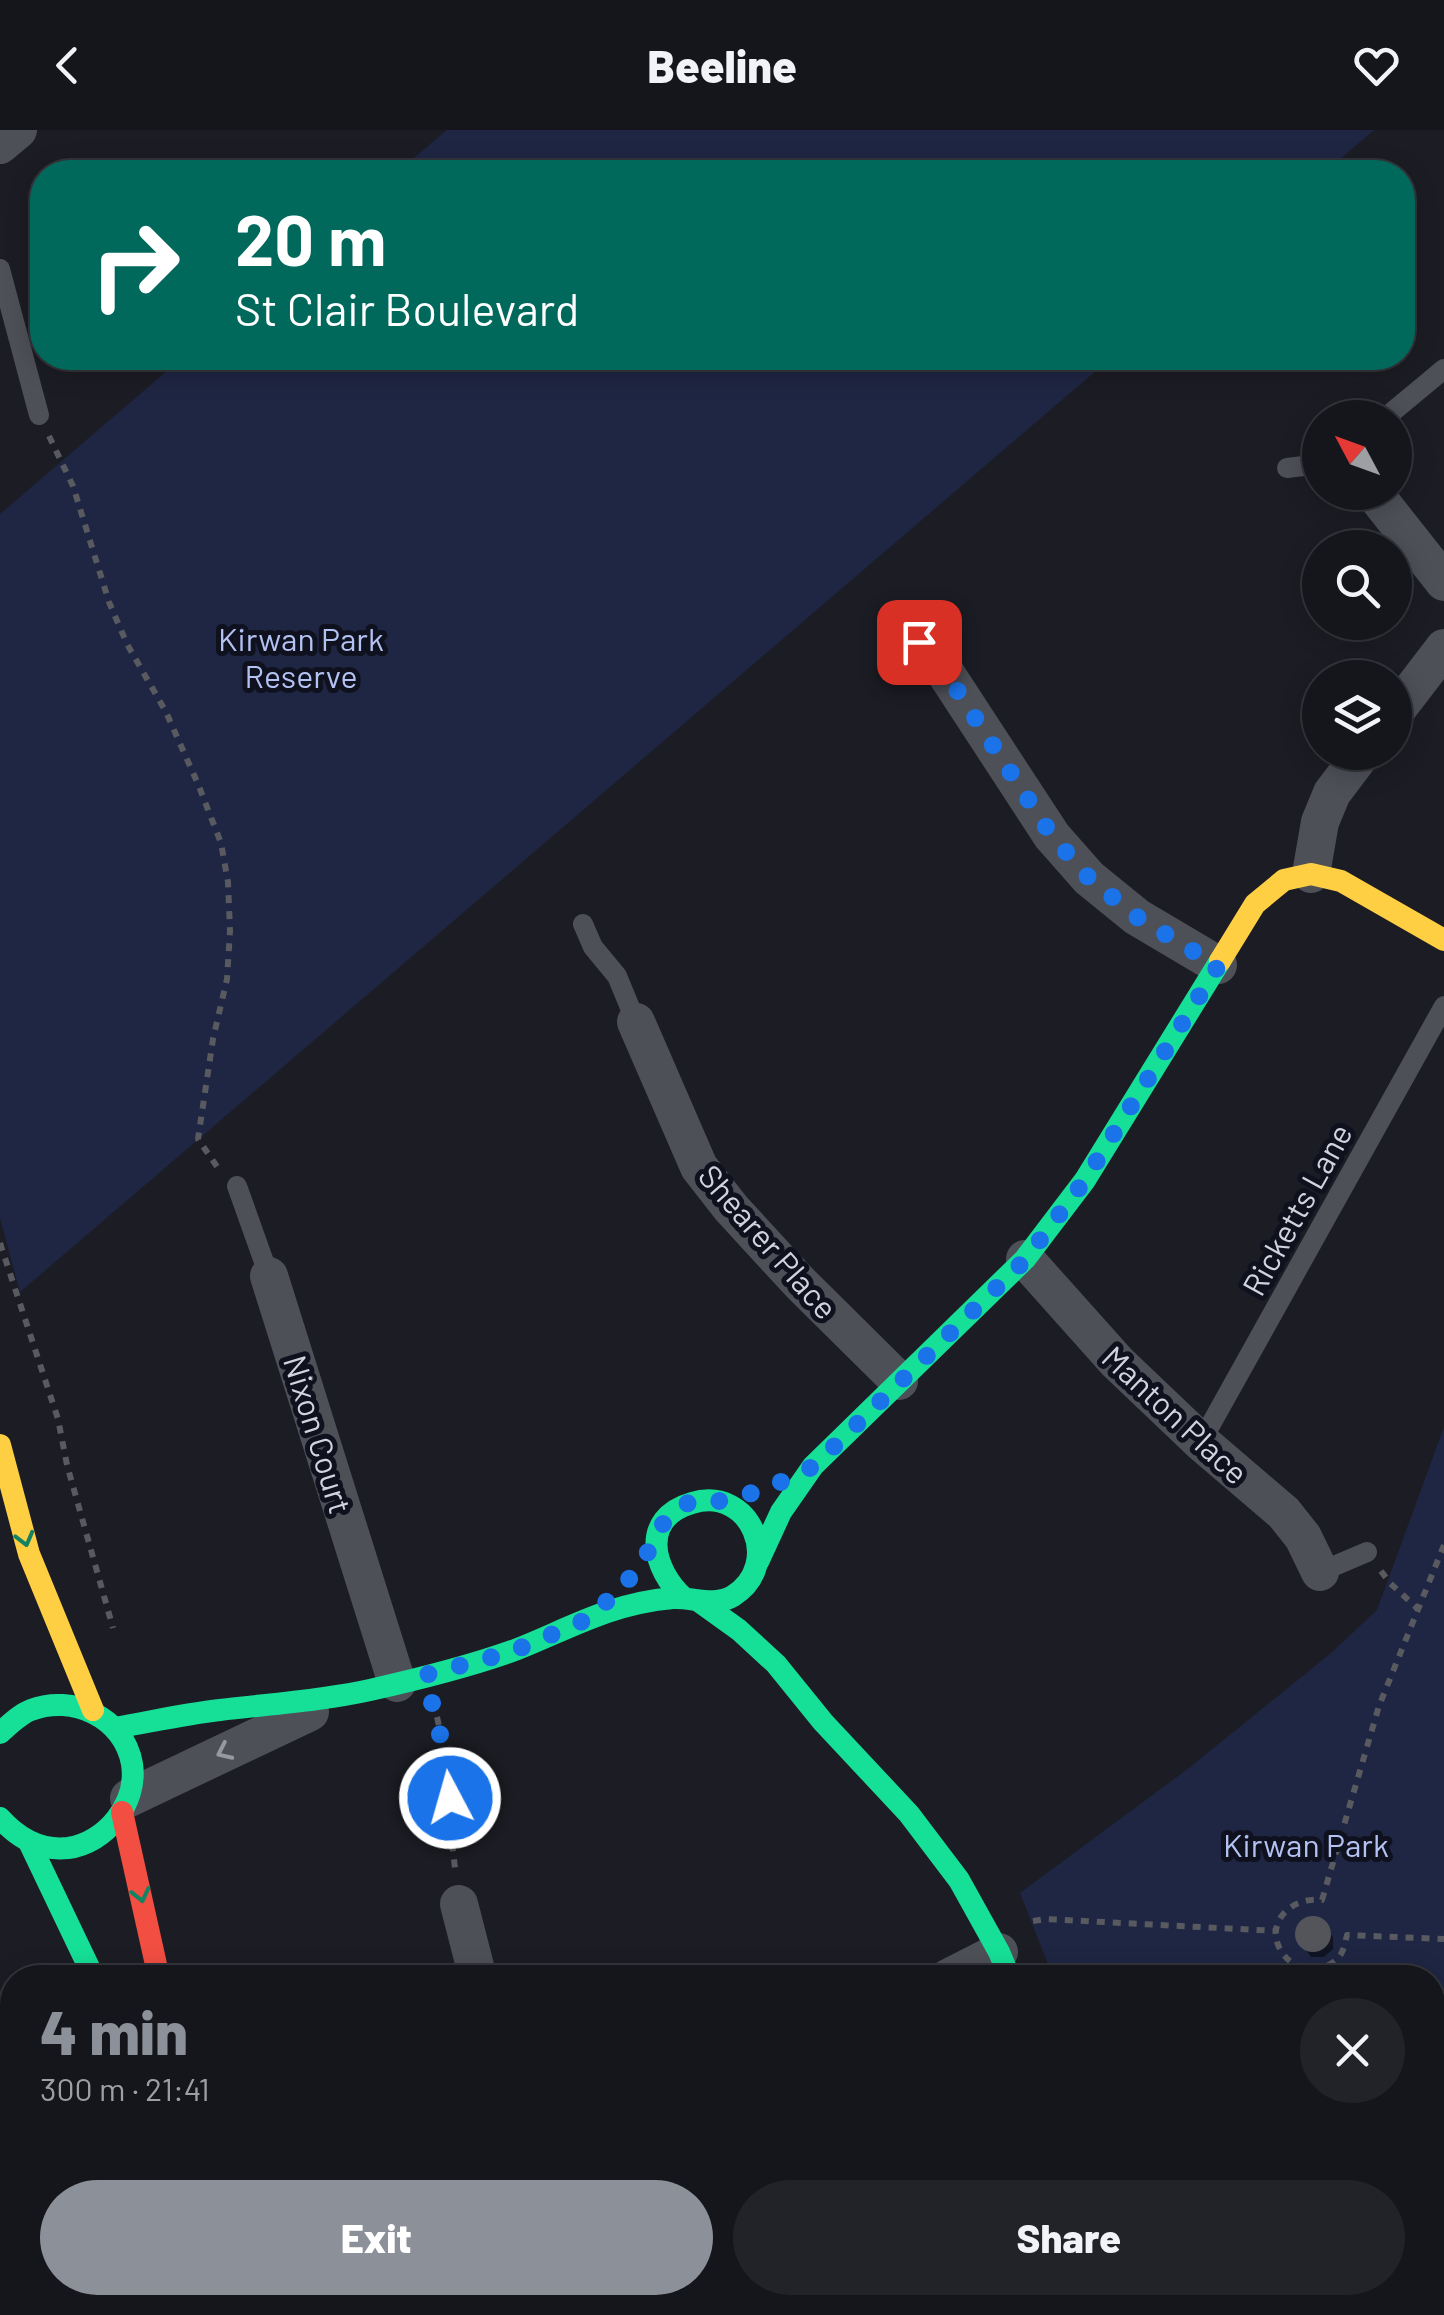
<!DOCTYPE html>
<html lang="en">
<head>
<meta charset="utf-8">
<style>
  :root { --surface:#15161b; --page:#222328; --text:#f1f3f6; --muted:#9d9fa3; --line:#34353a; --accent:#8c9099 }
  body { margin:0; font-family:Barlow,sans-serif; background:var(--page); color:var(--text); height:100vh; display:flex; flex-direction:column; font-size:38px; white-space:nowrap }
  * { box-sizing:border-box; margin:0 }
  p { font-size:32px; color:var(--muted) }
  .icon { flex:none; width:55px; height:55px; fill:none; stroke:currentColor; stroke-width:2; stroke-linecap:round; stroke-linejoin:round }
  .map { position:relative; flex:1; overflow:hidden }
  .drawer { position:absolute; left:0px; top:1835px; width:1445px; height:350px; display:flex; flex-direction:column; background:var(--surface); border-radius:40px 40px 0 0; box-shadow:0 5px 25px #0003,0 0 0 2px var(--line) }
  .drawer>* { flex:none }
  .banner { position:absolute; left:30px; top:30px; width:1385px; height:210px; border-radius:40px; box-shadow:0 5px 25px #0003,0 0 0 2px var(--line); background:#00695c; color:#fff; overflow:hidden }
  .needle { width:65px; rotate:311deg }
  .controls { position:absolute; left:1302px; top:270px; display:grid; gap:20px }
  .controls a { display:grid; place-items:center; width:110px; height:110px; border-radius:50%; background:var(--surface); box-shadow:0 5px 25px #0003,0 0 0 2px var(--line); font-size:50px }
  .pin { position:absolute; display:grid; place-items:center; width:85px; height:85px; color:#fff; margin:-42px; border-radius:20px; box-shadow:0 5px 15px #0006 }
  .me { position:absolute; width:110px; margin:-55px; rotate:354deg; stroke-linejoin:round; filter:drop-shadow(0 0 8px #0008) }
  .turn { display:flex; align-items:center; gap:35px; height:210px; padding:0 40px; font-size:45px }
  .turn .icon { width:130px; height:130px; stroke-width:2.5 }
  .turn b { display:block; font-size:70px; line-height:85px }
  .round { display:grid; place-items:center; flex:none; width:105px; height:105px; border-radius:52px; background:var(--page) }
  .summary { display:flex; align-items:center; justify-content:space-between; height:170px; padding:0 40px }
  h1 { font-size:60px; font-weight:800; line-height:75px; color:var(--accent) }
  .button { display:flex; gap:20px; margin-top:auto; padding:20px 40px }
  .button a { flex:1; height:115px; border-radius:60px; background:var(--accent); color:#fff; font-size:40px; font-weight:800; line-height:115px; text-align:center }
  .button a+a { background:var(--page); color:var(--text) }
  header { display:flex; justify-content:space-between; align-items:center; height:130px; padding:0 40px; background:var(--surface); font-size:45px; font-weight:800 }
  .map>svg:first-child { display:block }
  .green { fill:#1f2643 }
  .shadow { fill:#0007 }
  .building { fill:#53555a }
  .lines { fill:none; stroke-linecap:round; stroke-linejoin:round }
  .path { stroke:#585a60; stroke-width:6; stroke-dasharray:8 8; stroke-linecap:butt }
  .lane { stroke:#4e5058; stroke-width:20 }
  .street { stroke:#4e5058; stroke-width:38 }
  .fast { stroke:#16e098; stroke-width:22 }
  .slow { stroke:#ffcf43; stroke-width:22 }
  .jam { stroke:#f24e42; stroke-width:22 }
  .oneway { stroke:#138361 }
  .oneway2 { stroke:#9699a1 }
  .route { stroke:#1a73e8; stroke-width:18; stroke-dasharray:0 32.4 }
  .labels { text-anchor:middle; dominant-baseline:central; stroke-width:10; stroke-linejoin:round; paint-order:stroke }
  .park-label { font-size:32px; fill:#b4c2f3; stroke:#0f121e }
  .street-label { font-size:32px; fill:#d1d4dd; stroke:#0f121e }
</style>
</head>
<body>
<header><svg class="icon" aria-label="back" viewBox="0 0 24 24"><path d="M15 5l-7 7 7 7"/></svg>Beeline<svg class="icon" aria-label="heart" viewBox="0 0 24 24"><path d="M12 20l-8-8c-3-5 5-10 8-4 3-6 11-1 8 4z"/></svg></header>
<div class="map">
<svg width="1444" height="2185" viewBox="0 0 1444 2185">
  <rect width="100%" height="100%" fill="#1c1d24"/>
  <!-- green -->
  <g class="green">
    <polygon points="447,0 1374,0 1325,42 397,42"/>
    <polygon points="182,228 1111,228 20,1162 0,1088 0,384"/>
    <polygon points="1444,1297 1444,2096 1433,2103 1432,1848 1053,1847 1020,1763 1189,1638 1331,1523 1377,1480"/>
    <polygon points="1196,2173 1344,2173 1350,2185 1170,2185 1166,2174 1217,2184"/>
  </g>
  <!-- shadow -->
  <polygon class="shadow" points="1307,1789 1320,1790 1333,1807 1333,1819 1324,1827 1311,1827 1298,1809 1299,1797"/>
  <!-- building -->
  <circle class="building" cx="1313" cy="1804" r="18"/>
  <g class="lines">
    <!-- path -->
    <g class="path">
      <polyline points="49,306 73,356 109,472 127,514 166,582 198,654 221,713 228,752 230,801 227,849 213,909 198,1009 218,1038"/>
      <polyline points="0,1113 58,1289 67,1335 113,1498"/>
      <path d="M1444 1415 1379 1576 1322 1770C1291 1766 1262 1794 1283 1824 1296 1842 1324 1844 1339 1827 1344 1821 1345 1812 1347 1805L1444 1809"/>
      <polyline points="1381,1441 1390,1453 1418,1479"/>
      <polyline points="437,1587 449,1640 450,1695 455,1738"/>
      <polyline points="1033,1791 1045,1789 1277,1801"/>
      <polyline points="300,2172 303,2185"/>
      <polyline points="569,2172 574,2185"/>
    </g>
    <!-- lane -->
    <g class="lane">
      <polyline points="0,139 39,285"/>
      <polyline points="1385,288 1444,239"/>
      <polyline points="1287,338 1320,334"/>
      <polyline points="583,794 593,817 617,846 636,892"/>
      <polyline points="237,1056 269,1146"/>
      <polyline points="1201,1312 1444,876"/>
      <polyline points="1320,1442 1367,1422"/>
    </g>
    <!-- street -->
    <g class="street">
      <polyline points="0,15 18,0"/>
      <polyline points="1373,362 1444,452"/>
      <polyline points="898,490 939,533 1052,706 1089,748 1137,787 1218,835"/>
      <polyline points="1395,582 1444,518"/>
      <polyline points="1311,744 1320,692 1332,663 1363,622"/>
      <polyline points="636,892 699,1037 731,1078 800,1153 899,1251"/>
      <polyline points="1025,1129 1117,1232 1201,1312 1284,1383 1303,1407 1320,1442"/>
      <polyline points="269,1146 397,1553"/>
      <polyline points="129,1668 310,1582"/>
      <polyline points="459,1774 478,1848"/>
      <polyline points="948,1848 999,1822"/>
      <polyline points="1432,2136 1444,2129"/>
      <polyline points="1122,2172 1123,2185"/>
      <polyline points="1153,2172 1168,2185"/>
      <polyline points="1321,2185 1356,2172"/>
    </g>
    <!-- fast -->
    <g class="fast">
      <polyline points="758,1432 781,1382 813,1336 1025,1129 1085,1050 1220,831"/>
      <polyline points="700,1472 739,1500 776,1534 823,1592 909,1684 959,1750 999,1822 1010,1848"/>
      <path d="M115 1598C150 1592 184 1584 220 1580 270 1574 320 1571 370 1560 419 1549 468 1537 515 1520 546 1508 575 1493 607 1482 628 1475 650 1470 673 1468 692 1467 715 1477 733 1466 784 1434 750 1355 692 1373 640 1388 652 1439 684 1468"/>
      <path d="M0 1603C9 1595 20 1584 31 1580 72 1564 124 1587 132 1634 138 1673 106 1713 68 1718 40 1721 18 1708 0 1688"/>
      <polyline points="29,1712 94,1848"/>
      <polyline points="172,2172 175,2185"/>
    </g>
    <!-- slow -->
    <g class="slow">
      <polyline points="1220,831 1255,774 1284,750 1311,744 1341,751 1444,810"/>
      <polyline points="0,1315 29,1424 93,1580"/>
      <polyline points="245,2172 248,2185"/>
    </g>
    <!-- jam -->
    <polyline class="jam" points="122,1682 159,1848"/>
  </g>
  <!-- one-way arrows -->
  <defs><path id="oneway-chevron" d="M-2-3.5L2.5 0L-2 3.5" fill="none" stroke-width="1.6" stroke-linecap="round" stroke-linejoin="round" transform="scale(2.5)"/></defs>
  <g class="oneway">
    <use href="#oneway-chevron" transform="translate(25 1409) rotate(75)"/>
    <use href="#oneway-chevron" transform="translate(141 1765) rotate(77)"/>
  </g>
  <use class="oneway2" href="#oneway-chevron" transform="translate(224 1622) rotate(155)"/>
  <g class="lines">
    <!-- route -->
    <polyline class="route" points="450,1668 449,1640 425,1545 511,1522 590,1488 630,1448 657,1409 663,1394 674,1382 688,1373 704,1369 720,1371 764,1360 814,1336 1025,1130 1085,1050 1218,836 1137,787 1089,748 1052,706 940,534 919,512"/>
  </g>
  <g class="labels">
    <!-- park labels -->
    <g class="park-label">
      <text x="301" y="508">Kirwan Park<tspan x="301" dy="37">Reserve</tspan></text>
      <text x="1306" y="1714">Kirwan Park</text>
    </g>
    <!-- street labels -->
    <g class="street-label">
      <text transform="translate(1296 1079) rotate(-61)">Ricketts Lane</text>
      <text transform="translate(769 1111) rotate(49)">Shearer Place</text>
      <text transform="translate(1176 1284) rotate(43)">Manton Place</text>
      <text transform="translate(319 1304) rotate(73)">Nixon Court</text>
    </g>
  </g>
</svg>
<div class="controls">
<a><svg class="needle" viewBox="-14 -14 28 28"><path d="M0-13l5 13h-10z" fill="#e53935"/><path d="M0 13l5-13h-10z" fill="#9d9fa3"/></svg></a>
<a><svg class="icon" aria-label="search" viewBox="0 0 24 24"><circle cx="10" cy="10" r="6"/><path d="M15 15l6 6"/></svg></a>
<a><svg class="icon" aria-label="layers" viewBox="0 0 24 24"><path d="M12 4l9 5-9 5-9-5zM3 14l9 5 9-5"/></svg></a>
</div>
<div class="pin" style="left:919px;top:512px;background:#d93025"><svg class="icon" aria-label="arrive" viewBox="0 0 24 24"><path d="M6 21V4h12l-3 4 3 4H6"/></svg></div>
<svg class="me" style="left:450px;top:1668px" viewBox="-20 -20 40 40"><circle r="17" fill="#1a73e8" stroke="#fff" stroke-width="3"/><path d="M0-11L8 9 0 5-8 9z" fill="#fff"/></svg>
<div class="banner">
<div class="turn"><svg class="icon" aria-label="right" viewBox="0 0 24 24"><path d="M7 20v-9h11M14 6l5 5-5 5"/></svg><div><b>20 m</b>St Clair Boulevard</div></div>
</div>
<section class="drawer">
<div class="summary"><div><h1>4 min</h1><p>300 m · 21:41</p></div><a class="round"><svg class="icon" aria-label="close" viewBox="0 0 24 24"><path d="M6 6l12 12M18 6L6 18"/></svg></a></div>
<div class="button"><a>Exit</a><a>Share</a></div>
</section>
</div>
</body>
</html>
